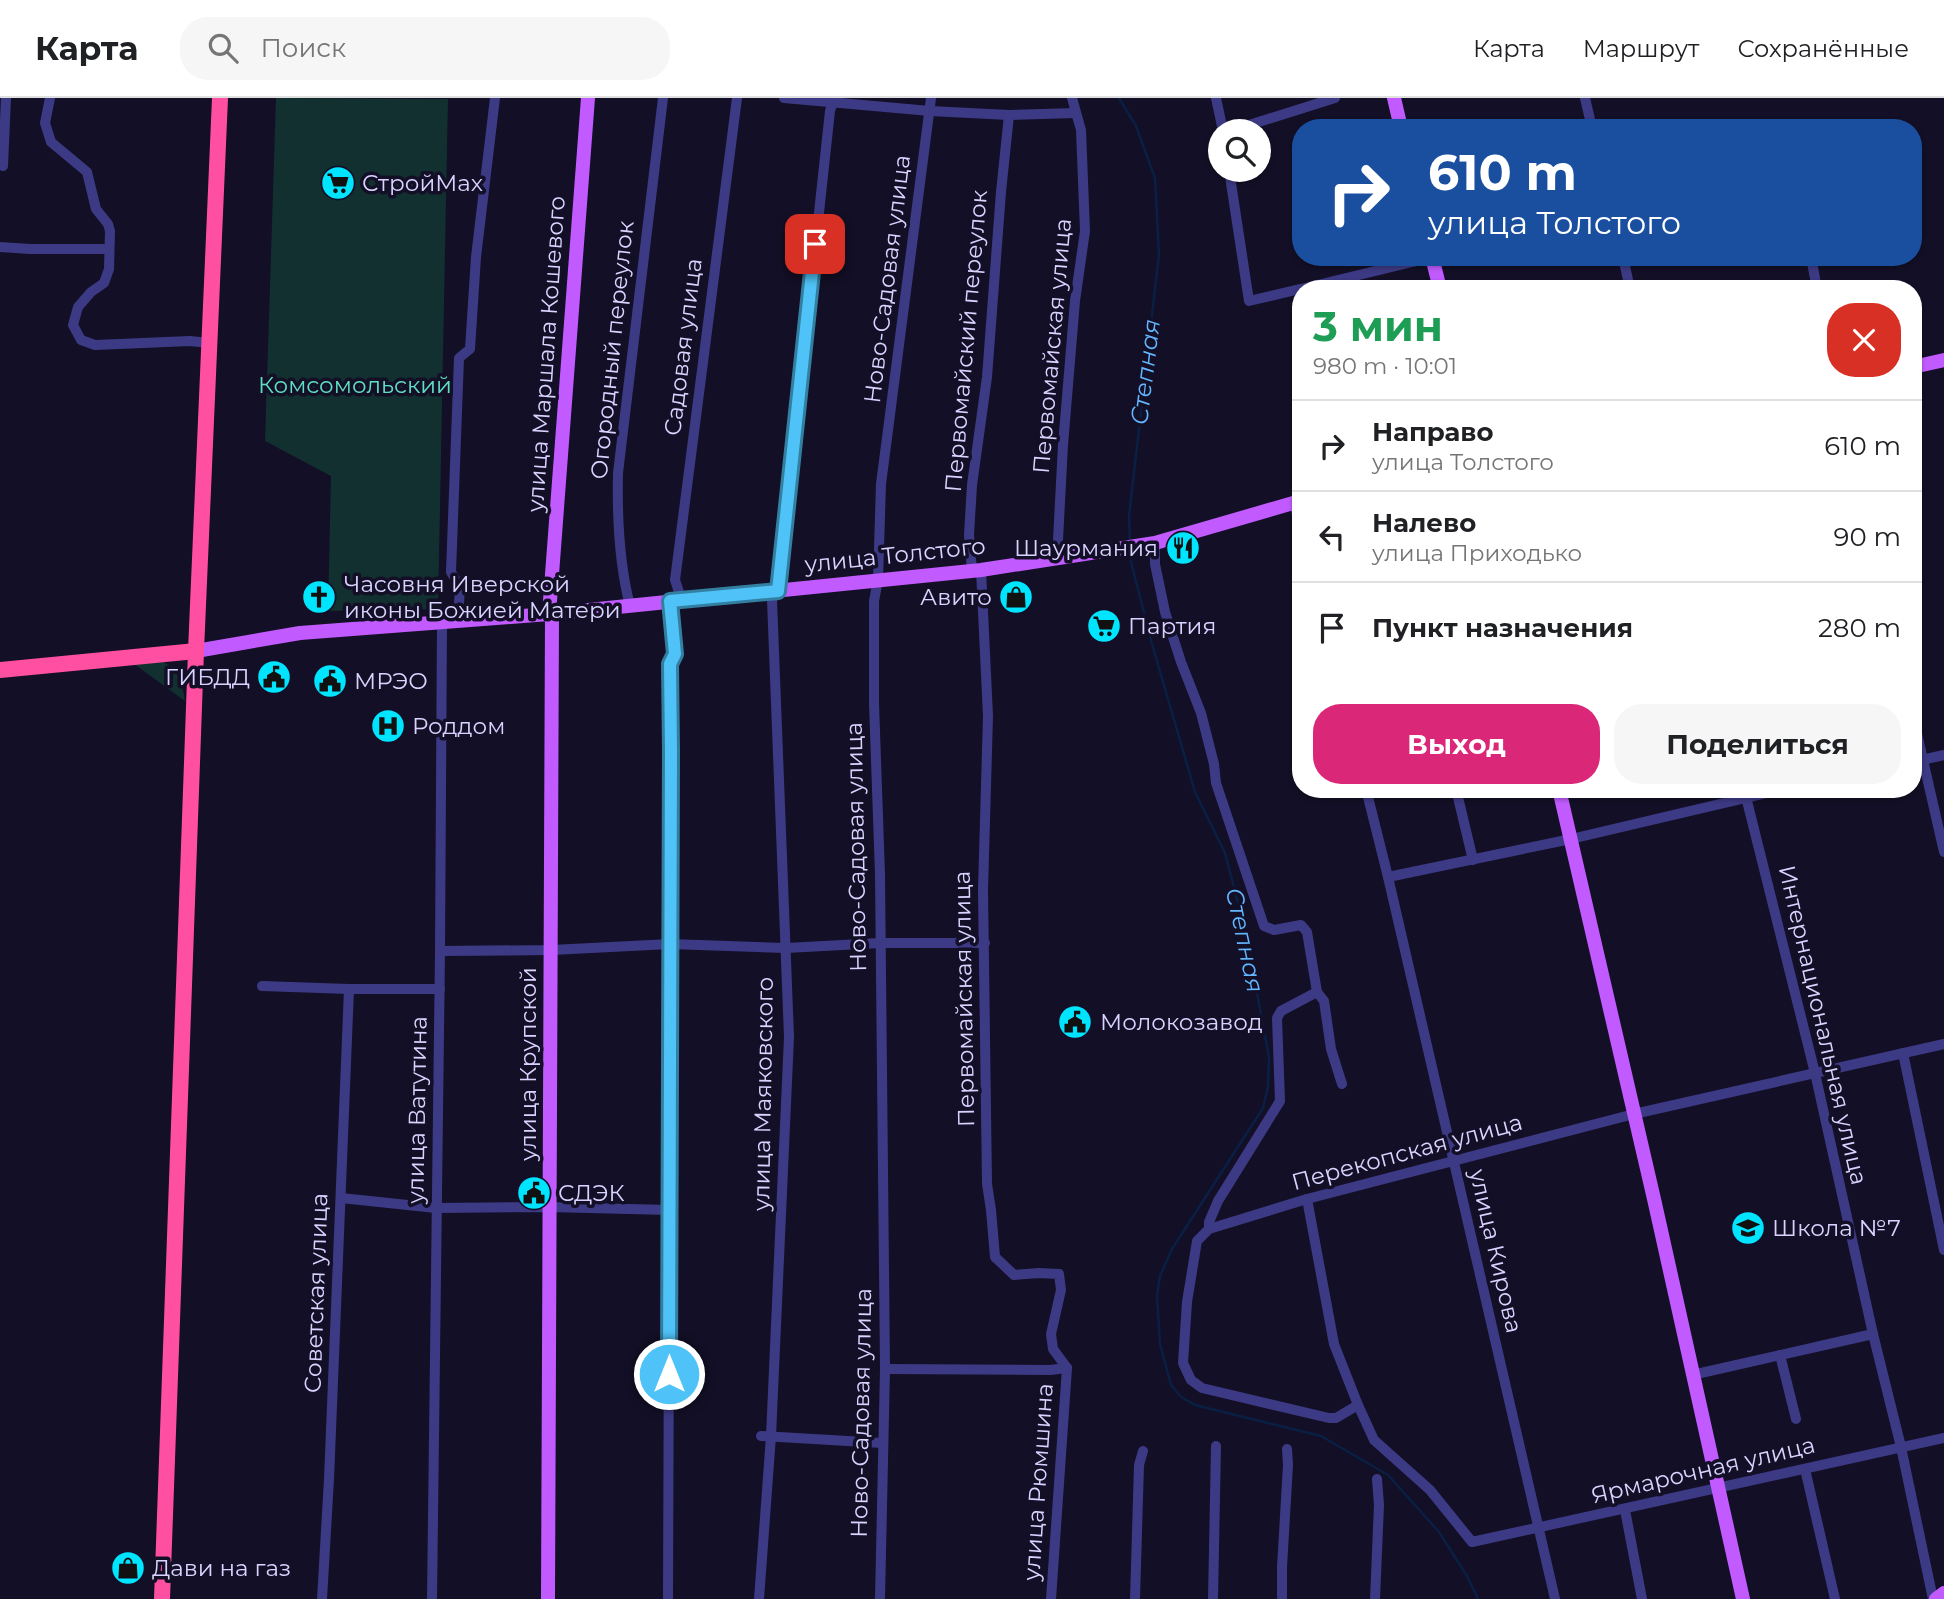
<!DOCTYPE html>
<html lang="ru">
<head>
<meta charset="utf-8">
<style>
  :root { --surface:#fff; --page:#f6f6f6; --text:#202124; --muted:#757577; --line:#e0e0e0; --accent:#db2777 }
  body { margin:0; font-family:Montserrat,sans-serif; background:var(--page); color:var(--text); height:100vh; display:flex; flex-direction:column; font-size:26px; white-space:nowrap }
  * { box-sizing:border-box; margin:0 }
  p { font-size:23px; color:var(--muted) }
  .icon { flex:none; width:38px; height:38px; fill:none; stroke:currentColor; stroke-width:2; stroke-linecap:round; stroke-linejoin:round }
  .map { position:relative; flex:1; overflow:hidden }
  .sheet { position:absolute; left:1292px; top:182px; width:630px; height:518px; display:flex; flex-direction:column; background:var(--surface); border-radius:28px; box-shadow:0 2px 5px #0004 }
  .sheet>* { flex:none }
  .hud { position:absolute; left:1292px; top:21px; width:630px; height:147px; border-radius:28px; box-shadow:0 2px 5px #0004; background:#1a4fa0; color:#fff; overflow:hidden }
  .controls { position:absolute; left:1208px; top:21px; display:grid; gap:14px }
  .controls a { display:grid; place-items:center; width:63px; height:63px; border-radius:50%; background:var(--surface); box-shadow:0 2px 5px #0004; font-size:35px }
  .pin { position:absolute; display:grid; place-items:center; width:60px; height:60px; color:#fff; margin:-30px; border-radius:14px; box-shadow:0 4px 10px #0006 }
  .me { position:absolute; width:77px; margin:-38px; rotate:0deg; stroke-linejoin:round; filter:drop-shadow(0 0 5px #0008) }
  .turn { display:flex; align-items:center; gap:24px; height:147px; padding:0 21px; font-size:32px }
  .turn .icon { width:91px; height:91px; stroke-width:2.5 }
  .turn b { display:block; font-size:49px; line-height:60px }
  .round { display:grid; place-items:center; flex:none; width:74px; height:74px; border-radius:28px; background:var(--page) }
  .overview { display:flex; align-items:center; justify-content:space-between; height:119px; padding:0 21px }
  h1 { font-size:42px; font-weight:700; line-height:52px; color:#1e9e55 }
  .action { display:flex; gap:14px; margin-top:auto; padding:14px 21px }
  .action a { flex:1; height:80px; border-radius:28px; background:var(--accent); color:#fff; font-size:28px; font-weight:700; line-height:80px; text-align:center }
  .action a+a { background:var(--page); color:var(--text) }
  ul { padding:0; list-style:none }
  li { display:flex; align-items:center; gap:21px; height:91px; padding:0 21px; border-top:2px solid var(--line) }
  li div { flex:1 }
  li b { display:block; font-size:26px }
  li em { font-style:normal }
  header { display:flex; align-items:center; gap:42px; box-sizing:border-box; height:98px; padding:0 35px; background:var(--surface); border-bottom:2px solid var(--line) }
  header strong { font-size:33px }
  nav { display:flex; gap:38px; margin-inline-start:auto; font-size:24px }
  .search { width:490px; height:63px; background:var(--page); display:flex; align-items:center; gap:18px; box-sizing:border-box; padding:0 24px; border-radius:28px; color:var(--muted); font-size:26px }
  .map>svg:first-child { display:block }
  .green { fill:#12302f }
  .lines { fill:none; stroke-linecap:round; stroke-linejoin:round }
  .stream { stroke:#0a1f44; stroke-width:2.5 }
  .minor { stroke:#3d3a85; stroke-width:10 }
  .major { stroke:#c25bff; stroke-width:14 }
  .highway { stroke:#ff4fa3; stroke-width:16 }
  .route-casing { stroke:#337fa1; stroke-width:18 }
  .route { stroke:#4fc3f7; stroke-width:12 }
  .labels { text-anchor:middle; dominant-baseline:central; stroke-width:7; stroke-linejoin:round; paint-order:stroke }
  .poi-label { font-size:23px; fill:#d9d4ff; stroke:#130f26; text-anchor:start }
  .street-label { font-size:23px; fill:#d9d4ff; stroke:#130f26 }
  .park-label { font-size:23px; fill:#5fe0c0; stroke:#130f26 }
  .water-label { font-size:24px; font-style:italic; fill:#62b6ff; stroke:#130f26 }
</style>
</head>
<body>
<header>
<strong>Карта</strong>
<div class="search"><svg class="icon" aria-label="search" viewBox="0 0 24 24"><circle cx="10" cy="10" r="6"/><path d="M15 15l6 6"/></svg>Поиск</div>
<nav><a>Карта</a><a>Маршрут</a><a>Сохранённые</a></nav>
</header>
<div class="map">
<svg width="1944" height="1501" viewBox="0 0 1944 1501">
  <rect width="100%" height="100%" fill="#130f26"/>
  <!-- green -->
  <g class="green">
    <polygon points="276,0 448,1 438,511 328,513 331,378 265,343"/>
    <path d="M130 563C139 563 150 561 159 563 178 567 183 587 185 603Z"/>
  </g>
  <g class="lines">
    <!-- stream -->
    <g class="stream">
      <polyline points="1119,0 1136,28 1155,80 1159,156 1129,418 1130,445"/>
      <polyline points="1130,455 1131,464 1152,546 1195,694 1225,755 1245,831 1269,959 1268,989 1263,1010 1172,1151 1160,1178 1157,1198 1160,1246 1171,1287 1181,1299 1195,1307 1321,1338 1388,1377 1439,1434 1467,1478 1478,1501"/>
    </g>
    <!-- minor -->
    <g class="minor">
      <polyline points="50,0 45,25 51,44 87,74 96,111 108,126 110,133 109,171 104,185 91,194 78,209 73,227 81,242 95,247 190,243 209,245"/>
      <polyline points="784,0 930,13 1009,17 1076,15"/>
      <polyline points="1216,0 1223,33"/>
      <polyline points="1585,0 1592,30"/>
      <polyline points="1230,33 1335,0"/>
      <polyline points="3,68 6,0"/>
      <polyline points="1229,72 1249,203 1300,191"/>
      <polyline points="0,149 30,151 109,151"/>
      <polyline points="1623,159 1630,191"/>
      <polyline points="1811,159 1817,191"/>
      <polyline points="1301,191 1433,159"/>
      <polyline points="1294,404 1300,429"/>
      <polyline points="1155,445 1155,466 1165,514 1181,564 1201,615 1214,666 1216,685 1264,828 1274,832 1301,827 1307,834 1317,894 1281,913 1277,920 1280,1003 1218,1103 1209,1124 1209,1131"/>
      <polyline points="1060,460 1058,442 1063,347 1075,203 1085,133 1081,32 1072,0"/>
      <polyline points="981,472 988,618 983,792 987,1086 991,1112 995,1159 1014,1177 1039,1175 1059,1176 1061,1192 1051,1236 1053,1251 1067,1270"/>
      <polyline points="972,473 969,437 972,387 987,279 1001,94 1009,17"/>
      <polyline points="682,503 675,482 737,0"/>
      <path d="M630 508C619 465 617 419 618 375L663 0"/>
      <polyline points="458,522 460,489 451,474 459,260 470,251 476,159 495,0"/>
      <polyline points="1913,618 1944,754"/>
      <polyline points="1913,664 1944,657"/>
      <polyline points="1366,691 1388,779 1555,1501"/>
      <polyline points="1456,691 1473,762"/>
      <polyline points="1744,691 1815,975 1873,1236 1901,1349 1933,1501"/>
      <polyline points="1388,779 1571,741 1784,691"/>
      <polyline points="440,853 552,852 670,846 786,850 880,845 985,845"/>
      <polyline points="262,888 349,891 440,891"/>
      <polyline points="1317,894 1324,903 1331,951 1342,986"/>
      <polyline points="1903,955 1944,1152"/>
      <polyline points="341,1100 436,1110 549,1109 670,1112"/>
      <polyline points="1307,1101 1334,1246 1358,1307 1374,1342 1430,1392 1472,1444 1944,1340"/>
      <polyline points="1780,1257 1796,1321"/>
      <polyline points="885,1271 1050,1272 1067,1270"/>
      <polyline points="1692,1277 1873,1236"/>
      <polyline points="1358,1307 1336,1320 1329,1320 1202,1290 1191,1282 1183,1265 1187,1204 1197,1143 1209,1131 1307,1101 1634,1016 1944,946"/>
      <polyline points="761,1338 882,1345"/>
      <polyline points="1805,1371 1835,1501"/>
      <polyline points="1625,1412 1642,1501"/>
      <polyline points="322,1501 329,1381 349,891"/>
      <polyline points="432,1501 440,853 442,524"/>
      <polyline points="668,1501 671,653 670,566 675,556 670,503"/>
      <polyline points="759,1501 771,1338 789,939 772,502 778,493 830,13 834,0"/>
      <polyline points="880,1501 885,1271 880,776 874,605 874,503 878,482 881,386 931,0"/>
      <polyline points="1051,1501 1067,1270"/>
      <polyline points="1135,1501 1139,1367 1143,1353"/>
      <polyline points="1213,1501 1216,1348"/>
      <polyline points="1282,1501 1282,1469 1288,1367 1287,1351"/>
      <polyline points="1375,1501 1379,1407 1377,1381"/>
    </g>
    <!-- major -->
    <g class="major">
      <polyline points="1394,0 1401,30"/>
      <polyline points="1432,159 1440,191"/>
      <polyline points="1913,269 1944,262"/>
      <polyline points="549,516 588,0"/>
      <polyline points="196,553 300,535 549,516 981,472 1155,445 1300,403"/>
      <polyline points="1559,691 1654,1101 1743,1501"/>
      <polyline points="548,1501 552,516"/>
      <polyline points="1936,1501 1944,1495"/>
    </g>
    <!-- highway -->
    <g class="highway">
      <polyline points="0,572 196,553"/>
      <polyline points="162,1501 196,553 220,0"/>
    </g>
  </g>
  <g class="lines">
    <!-- route casing -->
    <g class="route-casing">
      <polyline id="route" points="669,1276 671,653 670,566 675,556 670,503 778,493 815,146"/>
    </g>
    <!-- route -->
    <use href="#route" class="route"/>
  </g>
  <!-- icons -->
  <defs>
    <g id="supermarket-disc" transform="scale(1.75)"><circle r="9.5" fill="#00e5ff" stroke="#130f26"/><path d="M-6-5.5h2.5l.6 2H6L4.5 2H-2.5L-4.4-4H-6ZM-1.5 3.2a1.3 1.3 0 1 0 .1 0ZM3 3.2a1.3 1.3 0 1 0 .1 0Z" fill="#111"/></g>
    <g id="restaurant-disc" transform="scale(1.75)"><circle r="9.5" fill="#00e5ff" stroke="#130f26"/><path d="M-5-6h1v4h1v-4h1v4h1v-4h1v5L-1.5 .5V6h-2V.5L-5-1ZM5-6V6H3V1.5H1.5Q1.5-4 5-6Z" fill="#111"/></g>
    <g id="church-disc" transform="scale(1.75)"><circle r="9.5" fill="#00e5ff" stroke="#130f26"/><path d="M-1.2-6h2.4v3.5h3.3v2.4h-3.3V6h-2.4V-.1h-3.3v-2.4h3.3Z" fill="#111"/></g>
    <g id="shop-disc" transform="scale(1.75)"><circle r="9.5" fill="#00e5ff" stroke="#130f26"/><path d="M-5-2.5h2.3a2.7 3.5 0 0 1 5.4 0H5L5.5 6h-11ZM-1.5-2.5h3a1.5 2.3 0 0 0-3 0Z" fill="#111"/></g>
    <g id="civic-disc" transform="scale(1.75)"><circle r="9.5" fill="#00e5ff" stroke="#130f26"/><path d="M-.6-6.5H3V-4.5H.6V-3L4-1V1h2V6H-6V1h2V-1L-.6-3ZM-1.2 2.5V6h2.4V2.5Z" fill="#111"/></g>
    <g id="hospital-disc" transform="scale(1.75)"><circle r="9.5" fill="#00e5ff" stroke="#130f26"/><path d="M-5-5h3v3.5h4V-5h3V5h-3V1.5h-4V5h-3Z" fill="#111"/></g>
    <g id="school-disc" transform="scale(1.75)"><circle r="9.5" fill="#00e5ff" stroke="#130f26"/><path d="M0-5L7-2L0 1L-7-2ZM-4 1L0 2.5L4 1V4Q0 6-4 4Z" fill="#111"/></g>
  </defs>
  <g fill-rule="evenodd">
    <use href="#supermarket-disc" x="338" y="85"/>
    <use href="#restaurant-disc" x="1183" y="450"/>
    <use href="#church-disc" x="319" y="499"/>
    <use href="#shop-disc" x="1016" y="499"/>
    <use href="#supermarket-disc" x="1104" y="528"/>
    <use href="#civic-disc" x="274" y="579"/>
    <use href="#civic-disc" x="330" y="583"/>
    <use href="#hospital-disc" x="388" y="628"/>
    <use href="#civic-disc" x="1075" y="924"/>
    <use href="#civic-disc" x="534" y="1095"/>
    <use href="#school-disc" x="1748" y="1130"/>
    <use href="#shop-disc" x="128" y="1470"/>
  </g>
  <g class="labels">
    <!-- poi labels -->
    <g class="poi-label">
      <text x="362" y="85">СтройMax</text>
      <text x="1158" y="450" text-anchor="end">Шаурмания</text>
      <text x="344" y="486">Часовня Иверской<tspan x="344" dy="26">иконы Божией Матери</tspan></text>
      <text x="992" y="499" text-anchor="end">Авито</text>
      <text x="1128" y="528">Партия</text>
      <text x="250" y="579" text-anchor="end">ГИБДД</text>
      <text x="354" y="583">МРЭО</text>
      <text x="412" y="628">Роддом</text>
      <text x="1100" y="924">Молокозавод</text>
      <text x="558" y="1095">СДЭК</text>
      <text x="1772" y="1130">Школа №7</text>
      <text x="152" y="1470">Дави на газ</text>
    </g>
    <!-- street labels -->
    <g class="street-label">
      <text transform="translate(887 181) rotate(-83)">Ново-Садовая улица</text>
      <text transform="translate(966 243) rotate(-85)">Первомайский переулок</text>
      <text transform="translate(1052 248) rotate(-85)">Первомайская улица</text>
      <text transform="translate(683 249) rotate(-83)">Садовая улица</text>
      <text transform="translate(612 252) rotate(-84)">Огородный переулок</text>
      <text transform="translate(546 256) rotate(-86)">улица Маршала Кошевого</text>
      <text transform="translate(895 457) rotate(-6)">улица Толстого</text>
      <text transform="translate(856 749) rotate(-91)">Ново-Садовая улица</text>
      <text transform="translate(964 901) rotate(-91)">Первомайская улица</text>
      <text transform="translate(1823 927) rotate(77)">Интернациональная улица</text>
      <text transform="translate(528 966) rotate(-90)">улица Крупской</text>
      <text transform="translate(763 996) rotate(-89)">улица Маяковского</text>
      <text transform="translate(417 1012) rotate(-89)">улица Ватутина</text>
      <text transform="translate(1407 1054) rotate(-15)">Перекопская улица</text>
      <text transform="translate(1496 1153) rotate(77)">улица Кирова</text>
      <text transform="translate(316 1195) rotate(-88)">Советская улица</text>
      <text transform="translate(861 1315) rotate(-89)">Ново-Садовая улица</text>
      <text transform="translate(1703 1372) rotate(-13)">Ярмарочная улица</text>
      <text transform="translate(1038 1384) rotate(-86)">улица Рюмшина</text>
    </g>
    <!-- park labels -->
    <g class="park-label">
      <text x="355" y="287">Комсомольский</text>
    </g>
    <!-- water labels -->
    <g class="water-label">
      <text transform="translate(1145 274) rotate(-83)">Степная</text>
      <text transform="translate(1245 842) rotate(78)">Степная</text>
    </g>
  </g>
</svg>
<div class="controls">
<a><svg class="icon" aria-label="search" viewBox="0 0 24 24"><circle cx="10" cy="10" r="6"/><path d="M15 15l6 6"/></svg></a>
</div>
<div class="pin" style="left:815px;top:146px;background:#d93025"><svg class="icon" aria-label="arrive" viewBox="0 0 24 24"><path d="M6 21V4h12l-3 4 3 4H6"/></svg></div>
<svg class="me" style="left:669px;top:1276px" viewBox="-20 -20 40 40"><circle r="17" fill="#4fc3f7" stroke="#fff" stroke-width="3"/><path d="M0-11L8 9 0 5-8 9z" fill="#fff"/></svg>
<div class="hud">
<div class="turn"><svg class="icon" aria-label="right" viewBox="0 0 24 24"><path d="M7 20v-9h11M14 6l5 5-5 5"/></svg><div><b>610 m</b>улица Толстого</div></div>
</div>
<section class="sheet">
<div class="overview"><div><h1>3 мин</h1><p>980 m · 10:01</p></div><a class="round" style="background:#d93025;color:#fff"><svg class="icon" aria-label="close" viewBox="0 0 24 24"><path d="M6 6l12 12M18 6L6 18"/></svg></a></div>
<ul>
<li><svg class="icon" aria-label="right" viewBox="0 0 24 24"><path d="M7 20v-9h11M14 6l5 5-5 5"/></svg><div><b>Направо</b><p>улица Толстого</p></div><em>610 m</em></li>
<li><svg class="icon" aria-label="left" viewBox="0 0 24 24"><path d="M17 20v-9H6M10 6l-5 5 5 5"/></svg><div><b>Налево</b><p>улица Приходько</p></div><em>90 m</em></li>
<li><svg class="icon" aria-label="arrive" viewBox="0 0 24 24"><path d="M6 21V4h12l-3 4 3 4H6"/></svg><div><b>Пункт назначения</b></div><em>280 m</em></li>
</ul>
<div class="action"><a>Выход</a><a>Поделиться</a></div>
</section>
</div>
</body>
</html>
